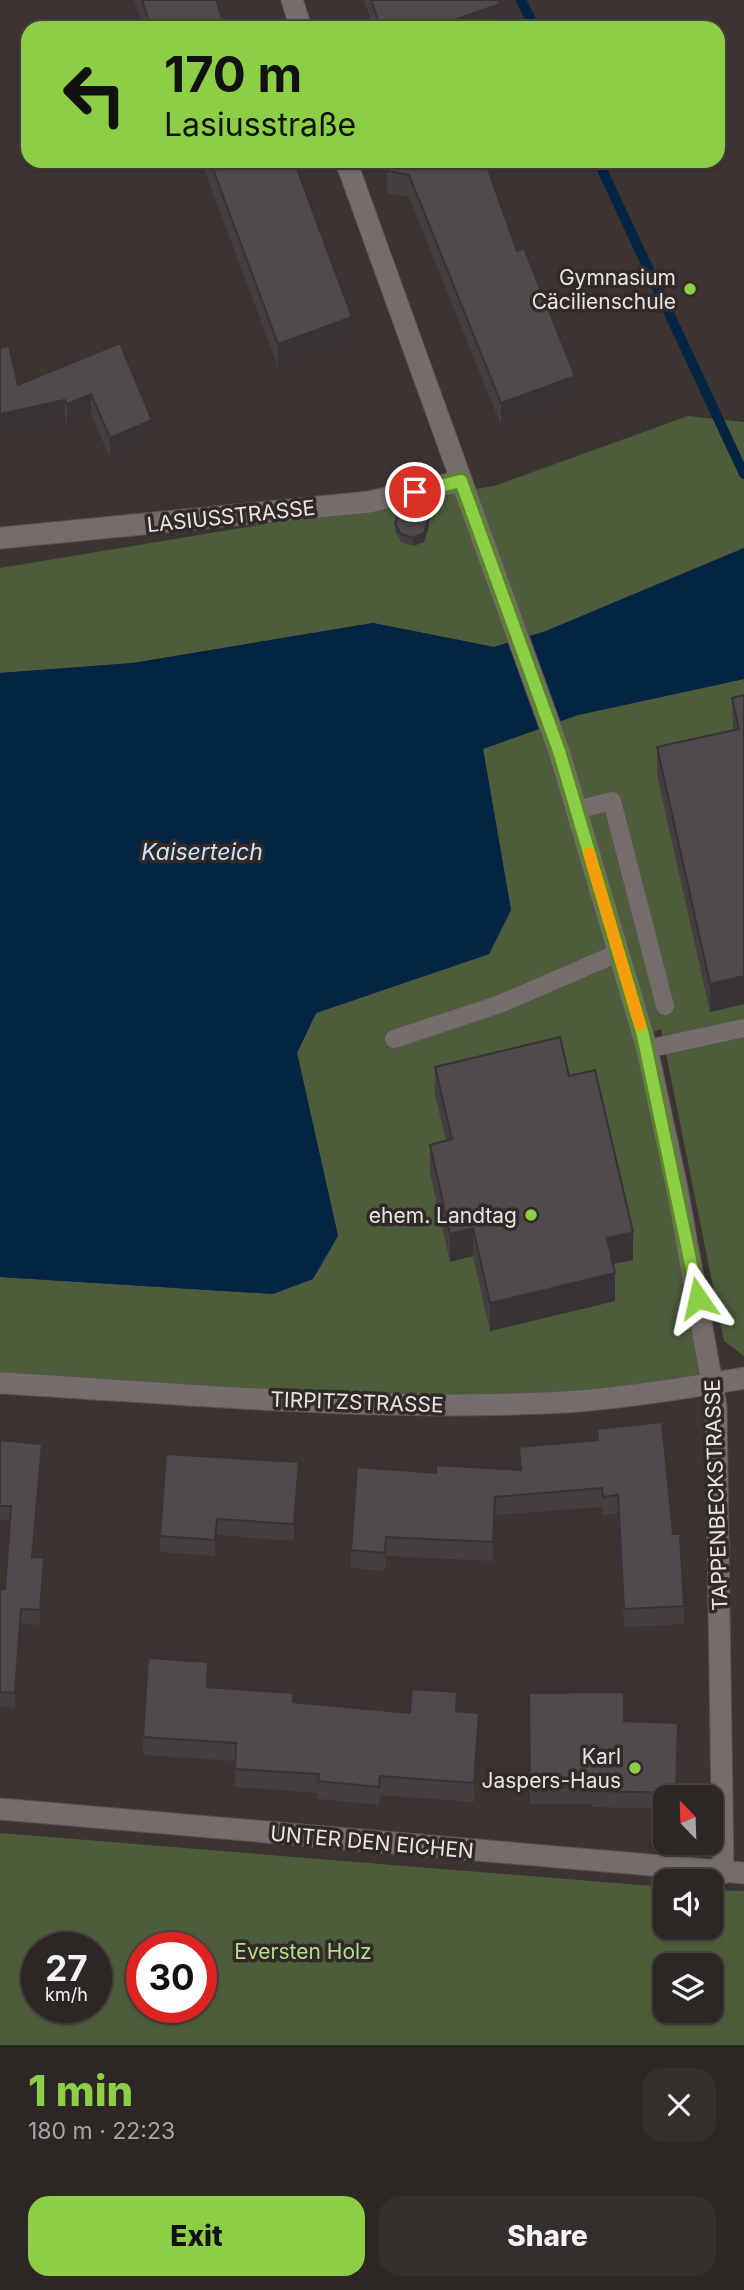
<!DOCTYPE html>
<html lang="en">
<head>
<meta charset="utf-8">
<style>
  :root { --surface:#2c2725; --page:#342f2d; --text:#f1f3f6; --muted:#a6a5a7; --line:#484442; --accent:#8cce45 }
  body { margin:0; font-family:Inter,sans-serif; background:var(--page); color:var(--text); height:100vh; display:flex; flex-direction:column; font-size:26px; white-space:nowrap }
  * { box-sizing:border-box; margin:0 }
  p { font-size:23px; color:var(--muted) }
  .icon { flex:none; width:38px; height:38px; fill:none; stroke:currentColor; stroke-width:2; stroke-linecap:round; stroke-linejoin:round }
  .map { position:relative; height:2045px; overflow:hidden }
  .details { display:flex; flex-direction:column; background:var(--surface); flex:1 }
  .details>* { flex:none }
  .banner { position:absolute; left:21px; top:21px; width:704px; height:147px; border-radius:21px; box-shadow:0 2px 5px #0004,0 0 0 2px var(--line); background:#8cce45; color:#111; overflow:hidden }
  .needle { width:46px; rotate:337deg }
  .fabs { position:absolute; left:653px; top:1785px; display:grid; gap:14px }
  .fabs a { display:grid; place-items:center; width:70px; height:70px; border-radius:14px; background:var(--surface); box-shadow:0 2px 5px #0004,0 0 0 2px var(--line); font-size:35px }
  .speed { position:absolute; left:21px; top:1932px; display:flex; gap:14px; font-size:35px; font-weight:700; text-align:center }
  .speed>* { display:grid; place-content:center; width:91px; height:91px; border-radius:50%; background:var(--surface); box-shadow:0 2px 5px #0004,0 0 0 2px var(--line); line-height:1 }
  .speed small { font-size:18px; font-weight:400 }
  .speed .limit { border:10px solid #d22; background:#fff; color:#111 }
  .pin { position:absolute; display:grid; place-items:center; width:60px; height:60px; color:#fff; margin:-30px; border:4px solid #fff; border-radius:50%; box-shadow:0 2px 7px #0007 }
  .me { position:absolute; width:77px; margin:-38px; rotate:349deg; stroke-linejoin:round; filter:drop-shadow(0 0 5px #0008) }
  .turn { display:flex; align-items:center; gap:24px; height:147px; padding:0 28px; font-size:32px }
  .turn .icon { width:91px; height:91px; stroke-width:2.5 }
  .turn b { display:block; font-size:49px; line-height:60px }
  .round { display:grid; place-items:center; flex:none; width:74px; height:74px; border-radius:21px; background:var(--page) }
  .overview { display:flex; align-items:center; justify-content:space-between; height:119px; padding:0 28px }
  h1 { font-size:42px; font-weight:800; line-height:52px; color:var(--accent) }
  .primary-button { display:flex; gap:14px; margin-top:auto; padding:14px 28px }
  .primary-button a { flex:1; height:80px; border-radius:21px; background:var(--accent); color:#111; font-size:28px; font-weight:800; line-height:80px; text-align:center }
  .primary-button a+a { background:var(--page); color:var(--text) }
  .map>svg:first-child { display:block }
  .green { fill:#4d5d3c; fill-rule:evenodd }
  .water { fill:#032442 }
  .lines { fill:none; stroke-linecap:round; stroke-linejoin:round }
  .stream { stroke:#032442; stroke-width:10 }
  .lane-casing { stroke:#5a5351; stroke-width:19 }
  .street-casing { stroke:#5a5351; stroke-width:23 }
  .lane { stroke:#756d6a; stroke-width:18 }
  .street { stroke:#756d6a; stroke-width:21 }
  .wall { fill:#453f42 }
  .shaded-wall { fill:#383336 }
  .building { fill:#50494d; stroke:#383336; stroke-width:2 }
  .route-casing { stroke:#5b862d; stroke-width:18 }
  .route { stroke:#8cce45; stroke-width:12 }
  .slow { stroke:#f59e0b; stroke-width:12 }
  .poi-dot { fill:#8cce45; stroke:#312a27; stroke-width:2.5 }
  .labels { text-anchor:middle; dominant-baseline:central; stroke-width:7; stroke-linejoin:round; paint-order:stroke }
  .poi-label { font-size:21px; fill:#e9e4e2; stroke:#312a27; text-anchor:end }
  .street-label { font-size:21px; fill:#e9e4e2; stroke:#312a27 }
  .park-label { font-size:21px; fill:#b6dd8d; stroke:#312a27 }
  .water-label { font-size:23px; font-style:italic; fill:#cbe4ff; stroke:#312a27 }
</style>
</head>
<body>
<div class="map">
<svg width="744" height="2045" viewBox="0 0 744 2045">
  <rect width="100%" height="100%" fill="#3b3431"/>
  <!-- green -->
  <g class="green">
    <polygon points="688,416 744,422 744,548 546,631 494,647 373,623 133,663 0,673 0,568 494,486"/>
    <polygon points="744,679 744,723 710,1011 744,1004 744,1356 724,1341 661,1029 643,1036 713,1383 568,1401 0,1383 0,1277 273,1294 338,1236 297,1053 316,1013 489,954 511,910 483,749 578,715"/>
    <path d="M0 1833 665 1887V1927H710L711 1890 744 1891V2045H0ZM37 1948H96V2007H37ZM142 1948H201V2007H142ZM710 1965V2011H665V1965Z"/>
  </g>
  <!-- water -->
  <polygon class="water" points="744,548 744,679 578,715 483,749 511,910 489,954 316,1013 297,1053 338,1236 313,1279 273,1294 0,1277 0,673 133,663 373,623 494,647 546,631"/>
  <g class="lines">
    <!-- stream -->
    <g class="stream">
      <polyline points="521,0 535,28"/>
      <polyline points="598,161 744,474"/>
    </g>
    <!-- lane casing -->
    <g class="lane-casing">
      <g id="lane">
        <polyline points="576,810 612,801 665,1006"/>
        <polyline points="394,1039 500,1004 618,953"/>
        <polyline points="647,1049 744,1028"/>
      </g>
    </g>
    <!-- street casing -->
    <g class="street-casing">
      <g id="street">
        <polyline points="292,0 301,28"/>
        <polyline points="346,161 559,751 647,1049 677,1188 716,1406 723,1873"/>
        <polyline points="0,538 369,502 461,481"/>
        <path d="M0 1383C188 1394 377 1412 566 1402 625 1398 686 1388 744 1378"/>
        <polyline points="0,1809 744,1873"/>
      </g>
    </g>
    <!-- lane -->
    <use href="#lane" class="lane"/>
    <!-- street -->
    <use href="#street" class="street"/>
  </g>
  <!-- wall -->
  <g class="wall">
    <polygon points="134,0 216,0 225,28 144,28"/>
    <polygon points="364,0 498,0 500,27 496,28 373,28"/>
    <polygon points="201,161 294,161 352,339 278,366"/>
    <polygon points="393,161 517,251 575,398 501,425 409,197 387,193 387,171"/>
    <polygon points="120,343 152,440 110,458 91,414 67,424 65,420 0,434 0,348 18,385"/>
    <polygon points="395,524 429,526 424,542 413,546 401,542 395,532"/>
    <polygon points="744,695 744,1004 710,1012 657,775 657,747 733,730 732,698"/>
    <polygon points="435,1067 569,1076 633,1260 613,1264 615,1301 490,1331 473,1256 450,1262 430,1173 430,1145 446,1141 435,1095"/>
    <polygon points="597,1429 673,1534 684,1606 684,1624 624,1627 618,1513 603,1515 602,1507 495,1515 493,1561 386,1556 385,1571 351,1568 351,1550 436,1473 519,1470 519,1447 597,1441"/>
    <polygon points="0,1440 42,1458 34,1557 44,1573 40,1625 21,1623 15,1708 0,1706 0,1589 5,1589 10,1521 0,1520"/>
    <polygon points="299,1478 294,1541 217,1535 215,1556 160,1552 160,1536"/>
    <polygon points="208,1687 293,1702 410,1713 457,1712 479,1732 474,1802 380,1795 379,1805 318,1799 318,1793 235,1787 235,1761 143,1755 143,1737"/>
    <polygon points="529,1693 624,1721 678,1723 676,1797 665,1797 665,1809 592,1807 592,1804 530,1804"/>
  </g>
  <!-- shaded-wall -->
  <g class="shaded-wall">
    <polygon points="344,0 359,0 344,5"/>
    <polygon points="500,4 500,27 496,28 442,28 442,24"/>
    <polygon points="352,317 352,339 278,366 278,344"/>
    <polygon points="575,376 575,398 501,425 501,403"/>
    <polygon points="91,394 91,414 67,424 67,404"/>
    <polygon points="65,400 65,420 0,434 0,414"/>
    <polygon points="152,420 152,440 110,458 110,438"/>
    <polygon points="429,517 429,526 424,542 413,546 413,538"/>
    <polygon points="744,976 744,1004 710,1012 710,984"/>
    <polygon points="473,1228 473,1256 450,1262 450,1234"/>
    <polygon points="633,1232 633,1260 607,1265 607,1238"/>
    <polygon points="615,1273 615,1301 490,1331 490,1303"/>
    <polygon points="42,1444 42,1458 32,1572 32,1557"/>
    <polygon points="299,1462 299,1478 294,1541 294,1524"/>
    <polygon points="495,1497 495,1515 493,1561 493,1542"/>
    <polygon points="217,1519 217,1535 215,1556 215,1540"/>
    <polygon points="44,1558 44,1573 40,1625 40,1610"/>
    <polygon points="21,1609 21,1623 15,1708 15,1693"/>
    <polygon points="479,1713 479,1732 474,1802 474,1783"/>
  </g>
  <!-- building -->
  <g class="building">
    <polygon points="142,0 216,0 225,28 151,28"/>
    <polygon points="371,0 498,0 500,4 442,24 444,28 381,28"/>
    <polygon points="210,161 294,161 352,317 278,344"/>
    <polygon points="393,161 485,161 517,251 524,248 575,376 501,403 409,175 387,171"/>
    <polygon points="120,343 152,420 110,438 91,394 67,404 65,400 0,414 0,348 9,346 18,385"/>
    <polygon points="411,503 423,508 429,517 424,533 413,538 401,534 395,524 400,508"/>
    <polygon points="744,695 744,976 710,984 657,747 739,729 732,698"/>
    <polygon points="560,1037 569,1076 595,1070 633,1232 607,1238 615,1273 490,1303 473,1228 450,1234 430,1145 452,1139 435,1067"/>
    <polygon points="662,1422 673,1534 680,1534 684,1606 624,1609 618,1495 603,1497 602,1488 495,1497 493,1542 386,1537 385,1553 351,1550 357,1467 436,1473 436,1465 521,1470 519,1447 598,1440 597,1429"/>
    <polygon points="0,1440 42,1444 32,1557 44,1558 40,1610 21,1609 15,1693 0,1692 0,1589 5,1589 11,1506 0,1506"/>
    <polygon points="166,1454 299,1462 294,1524 217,1519 215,1540 160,1536"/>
    <polygon points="148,1658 208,1662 207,1687 293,1693 293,1702 410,1713 412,1689 457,1692 456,1711 479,1713 474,1783 380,1776 379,1787 318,1781 319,1774 235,1769 236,1743 143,1737"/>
    <polygon points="624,1692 624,1721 678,1723 676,1793 592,1791 592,1787 530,1788 529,1693"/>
  </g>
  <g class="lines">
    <!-- route casing -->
    <g class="route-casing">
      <polyline id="route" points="415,492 461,481 559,751 643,1035 698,1298"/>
    </g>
    <!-- route -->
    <use href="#route" class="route"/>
    <!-- slow -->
    <polyline class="slow" points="589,853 640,1025"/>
  </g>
  <!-- markers -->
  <g class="poi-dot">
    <circle cx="690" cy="289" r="7"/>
    <circle cx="531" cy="1215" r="7"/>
    <circle cx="635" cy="1768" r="7"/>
  </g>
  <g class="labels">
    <!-- poi labels -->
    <g class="poi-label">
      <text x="676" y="277">Gymnasium<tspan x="676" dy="24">Cäcilienschule</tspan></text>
      <text x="517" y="1215">ehem. Landtag</text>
      <text x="621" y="1756">Karl<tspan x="621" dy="24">Jaspers-Haus</tspan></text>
    </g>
    <!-- street labels -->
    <g class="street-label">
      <text transform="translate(231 516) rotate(-6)">LASIUSSTRASSE</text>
      <text transform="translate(357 1402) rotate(2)">TIRPITZSTRASSE</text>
      <text transform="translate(716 1495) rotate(-92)">TAPPENBECKSTRASSE</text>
      <text transform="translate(372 1842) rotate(5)">UNTER DEN EICHEN</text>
    </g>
    <!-- park labels -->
    <g class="park-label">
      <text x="303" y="1951">Eversten Holz</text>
    </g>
    <!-- water labels -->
    <g class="water-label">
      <text x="202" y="852">Kaiserteich</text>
    </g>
  </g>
</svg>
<div class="fabs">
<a><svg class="needle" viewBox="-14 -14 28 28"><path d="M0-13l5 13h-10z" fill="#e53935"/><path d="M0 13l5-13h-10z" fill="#a6a5a7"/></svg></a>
<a><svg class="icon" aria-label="sound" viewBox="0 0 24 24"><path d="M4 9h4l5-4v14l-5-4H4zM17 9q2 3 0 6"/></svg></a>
<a><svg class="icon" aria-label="layers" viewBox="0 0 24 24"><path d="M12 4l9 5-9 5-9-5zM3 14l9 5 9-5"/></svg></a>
</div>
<div class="speed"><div>27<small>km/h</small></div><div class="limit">30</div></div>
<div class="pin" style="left:415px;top:492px;background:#d93025"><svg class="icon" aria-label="arrive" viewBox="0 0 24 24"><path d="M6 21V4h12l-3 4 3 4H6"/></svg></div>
<svg class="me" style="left:698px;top:1298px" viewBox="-20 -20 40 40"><path d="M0-17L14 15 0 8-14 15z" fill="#8cce45" stroke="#fff" stroke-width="4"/></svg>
<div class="banner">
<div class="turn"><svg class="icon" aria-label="left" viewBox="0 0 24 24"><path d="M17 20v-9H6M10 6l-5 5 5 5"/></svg><div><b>170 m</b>Lasiusstraße</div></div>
</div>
</div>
<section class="details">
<div class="overview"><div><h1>1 min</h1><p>180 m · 22:23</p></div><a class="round"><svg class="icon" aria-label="close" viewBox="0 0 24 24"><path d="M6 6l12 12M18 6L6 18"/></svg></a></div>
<div class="primary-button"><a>Exit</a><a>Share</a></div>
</section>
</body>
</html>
